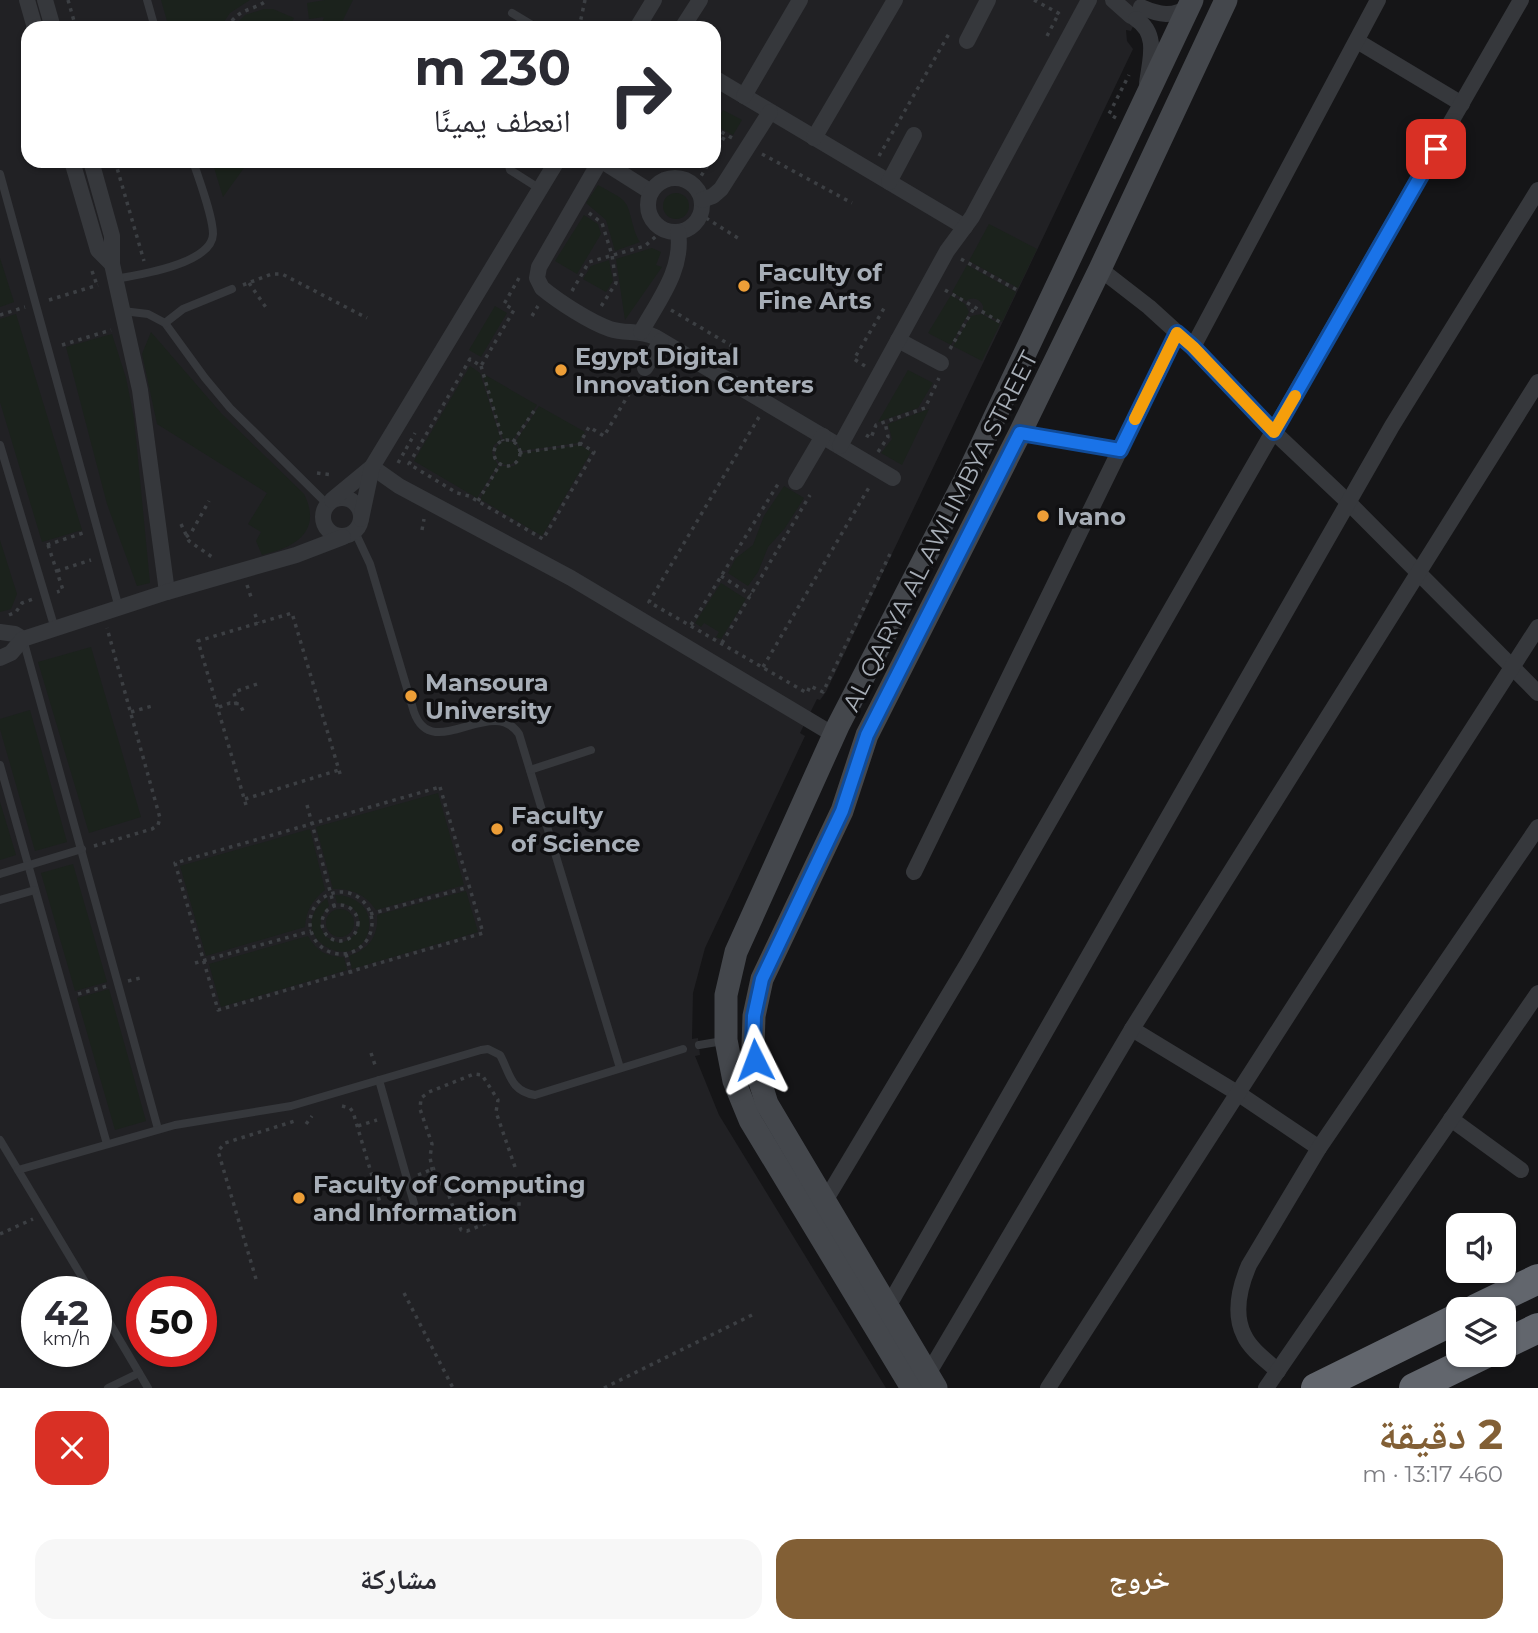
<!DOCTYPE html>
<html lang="ar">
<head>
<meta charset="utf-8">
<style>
  :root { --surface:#fff; --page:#f7f7f7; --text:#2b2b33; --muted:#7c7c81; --accent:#825f35 }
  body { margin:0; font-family:Montserrat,"Noto Naskh Arabic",sans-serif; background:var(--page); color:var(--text); direction:rtl; height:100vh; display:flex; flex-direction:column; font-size:26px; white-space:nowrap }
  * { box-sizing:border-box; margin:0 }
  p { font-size:23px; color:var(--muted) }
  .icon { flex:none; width:38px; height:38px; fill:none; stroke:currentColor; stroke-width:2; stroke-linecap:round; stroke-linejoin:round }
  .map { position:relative; height:1388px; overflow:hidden; direction:ltr }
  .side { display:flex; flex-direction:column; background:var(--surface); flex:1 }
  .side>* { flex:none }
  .guide { position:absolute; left:21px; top:21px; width:700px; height:147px; border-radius:21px; box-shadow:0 2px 5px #0004; direction:rtl; background:#fff; color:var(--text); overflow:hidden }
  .controls { position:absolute; left:1446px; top:1213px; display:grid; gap:14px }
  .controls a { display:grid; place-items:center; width:70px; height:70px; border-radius:14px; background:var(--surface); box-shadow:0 2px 5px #0004; font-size:35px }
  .speed { position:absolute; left:21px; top:1276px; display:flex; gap:14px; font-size:35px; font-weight:700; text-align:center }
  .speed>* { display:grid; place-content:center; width:91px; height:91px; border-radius:50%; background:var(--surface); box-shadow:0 2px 5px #0004; line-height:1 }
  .speed small { font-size:18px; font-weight:400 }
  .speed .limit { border:10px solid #d22; background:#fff; color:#111 }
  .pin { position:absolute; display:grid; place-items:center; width:60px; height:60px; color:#fff; margin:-30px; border-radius:14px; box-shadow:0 4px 10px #0006 }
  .me { position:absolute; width:77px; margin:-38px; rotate:357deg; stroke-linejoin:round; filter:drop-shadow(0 0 5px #0008) }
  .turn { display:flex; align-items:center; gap:24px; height:147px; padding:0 35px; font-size:32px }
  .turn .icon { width:91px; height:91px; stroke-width:2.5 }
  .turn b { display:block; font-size:49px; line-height:60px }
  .round { display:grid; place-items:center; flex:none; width:74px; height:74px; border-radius:21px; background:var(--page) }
  .summary { display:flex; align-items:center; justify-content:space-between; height:119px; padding:0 35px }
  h1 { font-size:42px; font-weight:700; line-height:52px; color:var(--accent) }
  .primary-button { display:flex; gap:14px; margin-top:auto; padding:14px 35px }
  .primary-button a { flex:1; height:80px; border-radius:21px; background:var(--accent); color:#fff; font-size:28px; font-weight:700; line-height:80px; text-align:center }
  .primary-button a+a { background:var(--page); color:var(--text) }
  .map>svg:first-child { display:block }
  .built { fill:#212124; fill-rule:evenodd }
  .green { fill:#1b221c }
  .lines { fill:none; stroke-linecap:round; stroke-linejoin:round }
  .path { stroke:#3c3f43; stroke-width:3.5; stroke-dasharray:3.5 5; stroke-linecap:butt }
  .lane { stroke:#36383c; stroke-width:8 }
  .street { stroke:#36383c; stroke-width:16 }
  .secondary { stroke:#44474c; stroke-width:23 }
  .highway { stroke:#62666d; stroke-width:30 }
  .route-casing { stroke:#114b97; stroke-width:18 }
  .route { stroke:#1a73e8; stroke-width:12 }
  .slow { stroke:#f59e0b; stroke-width:12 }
  .poi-dot { fill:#ed9e37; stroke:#101012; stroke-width:2.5 }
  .labels { text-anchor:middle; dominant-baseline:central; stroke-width:7; stroke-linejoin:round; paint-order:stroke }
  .poi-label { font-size:24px; font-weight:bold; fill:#a7aeb7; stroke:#101012; text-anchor:start }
  .street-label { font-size:24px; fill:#a7aeb7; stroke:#101012 }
</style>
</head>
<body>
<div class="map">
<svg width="1538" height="1388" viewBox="0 0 1538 1388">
  <rect width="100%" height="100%" fill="#151517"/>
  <!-- built -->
  <path class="built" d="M0 0H1144L1131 31 1126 30 1127 41 1133 49 826 692 820 700 817 699 800 733 805 736 705 948 693 993 692 1039 698 1038 700 1055 695 1056 719 1115 886 1388H0ZM28 28H714V161H28ZM37 1292H96V1351H37ZM142 1292H201V1351H142Z"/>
  <!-- green -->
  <g class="green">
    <polygon points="161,0 250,0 230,13 220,28 169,28"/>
    <polygon points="325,0 353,0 339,28 320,28 324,17 309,19 307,3"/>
    <polygon points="264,9 273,9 294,18 289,28 232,28 245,15"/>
    <polygon points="723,110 742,120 733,135 715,125"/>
    <polygon points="212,161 249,161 223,197"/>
    <path d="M598 185C606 190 616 194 623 200 632 209 631 229 640 242L615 251 606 220 586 203Z"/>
    <circle cx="676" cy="206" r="13"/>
    <polygon points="584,215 598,224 601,234 577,274 555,261"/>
    <polygon points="989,224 1037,249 1018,288 969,261"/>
    <polygon points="652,248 661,252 656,265 662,267 625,320 616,259"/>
    <polygon points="0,258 14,302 0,307"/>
    <polygon points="609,260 613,281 606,292 583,279 591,266"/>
    <path d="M967 265 1016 292 1002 322 983 313V306C980 299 973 296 966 301L952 292Z"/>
    <polygon points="951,295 965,304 969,312 951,345 928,333"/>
    <polygon points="495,306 507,313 481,357 469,350"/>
    <polygon points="16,314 82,530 42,542 0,402 0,319"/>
    <polygon points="982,314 1000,324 982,361 953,346 971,316"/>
    <path d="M151 332 221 413 304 494C323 532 294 548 262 555L256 541 261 532 248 524 267 493 157 424 142 354Z"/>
    <polygon points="112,334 126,378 134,418 150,583 137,586 107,504 66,347"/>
    <polygon points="470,366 480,373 501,440 494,445 492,453 498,465 477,498 414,461"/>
    <polygon points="908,370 933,383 918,408 878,422"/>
    <polygon points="482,373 537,405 513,440 503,439"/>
    <polygon points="539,406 585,432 578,443 521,451 516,441"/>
    <polygon points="929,409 902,465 881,453 892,439 888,424"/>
    <circle cx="507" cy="453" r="12"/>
    <polygon points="580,445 591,452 542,536 480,499 500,466 514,466 521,453"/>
    <polygon points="784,486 804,498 785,528 768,547 758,572 748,586 728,573 736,558 753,545 764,516"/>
    <polygon points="0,540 17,594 11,609 0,612"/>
    <polygon points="721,583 746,599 721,639 716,637 719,632 704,623 701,627 695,623"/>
    <polygon points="91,647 141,817 89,833 38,662"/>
    <polygon points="30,710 67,842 35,851 0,729 0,719"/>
    <path d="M438 793 464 885 376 910C366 895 352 888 333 889L316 827Z"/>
    <polygon points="0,802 16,855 0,860"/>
    <path d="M310 829 325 890C312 900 306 911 305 927L206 956 180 866Z"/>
    <polygon points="73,864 107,982 75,991 41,873"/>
    <path d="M466 891 478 932 352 969 349 956C368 950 379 936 377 915Z"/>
    <path d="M335 895C354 895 372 907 369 928 360 980 278 936 327 898L329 906C319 916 318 926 326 937L339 943C367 938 366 904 337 903Z"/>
    <circle cx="340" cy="923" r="14"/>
    <path d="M308 936C316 951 327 957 344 957L347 970 221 1007 209 964Z"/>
    <polygon points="109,989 146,1121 115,1130 77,998"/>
  </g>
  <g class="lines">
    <!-- path -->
    <g class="path">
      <polyline points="68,0 76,28"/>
      <polyline points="1034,0 1060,14"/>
      <path d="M227 28C240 6 253 12 267 0"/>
      <polyline points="579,28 585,0"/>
      <polyline points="1047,36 1059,13"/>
      <polyline points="1116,118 1109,114 1129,75"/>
      <polyline points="714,128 734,139"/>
      <polyline points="762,154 852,203"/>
      <polyline points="714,155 726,134"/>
      <polyline points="879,156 950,32"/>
      <polyline points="115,161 144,261"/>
      <polyline points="697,183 710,161"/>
      <polyline points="589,213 602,223 612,255 616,283 600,308"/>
      <polyline points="706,218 741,240"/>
      <polyline points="961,259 1017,290"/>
      <polyline points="92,271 97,285"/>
      <polyline points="519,278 504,304 514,310 481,366 470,359 409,464 457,493 469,496 543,539 594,452 580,443 589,427 604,436 636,382"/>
      <polyline points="249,283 267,309"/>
      <polyline points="243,285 272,274 282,274 367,318"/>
      <polyline points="945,290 1000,322"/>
      <polyline points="572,291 589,262 645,246 662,231"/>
      <polyline points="49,300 98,285"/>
      <polyline points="671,310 742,352"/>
      <polyline points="0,315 25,307"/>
      <polyline points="532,316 538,306"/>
      <polyline points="62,345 111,330"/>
      <polyline points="950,349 974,308"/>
      <polyline points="481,366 503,441"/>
      <polyline points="865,366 854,359 886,305"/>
      <polyline points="759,417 649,602 807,693 810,686 823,692 890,554"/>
      <polyline points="866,435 871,438 876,425 925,408 939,378"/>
      <circle cx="507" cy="453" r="13"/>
      <polyline points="513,442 536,408"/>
      <polyline points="406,449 415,433"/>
      <polyline points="878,452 888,437 885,422"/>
      <polyline points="519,453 582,444"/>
      <polyline points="398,463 406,449"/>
      <polyline points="317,473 333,475"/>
      <polyline points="478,501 500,464"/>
      <polyline points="181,524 189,541 212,557"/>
      <polyline points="422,530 424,519"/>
      <polyline points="186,537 191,533 209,501"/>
      <polyline points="47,545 86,532"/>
      <polyline points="48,545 63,590 57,592"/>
      <polyline points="57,571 91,560"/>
      <polyline points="721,576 751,595"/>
      <polyline points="247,585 251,597"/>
      <polyline points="255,614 258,623"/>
      <polyline points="9,615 16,612 22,603 33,599"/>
      <polyline points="691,625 778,484"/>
      <polyline points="722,643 810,495"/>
      <polyline points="763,667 871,484"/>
      <polyline points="236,705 234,692 260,683"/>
      <polyline points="219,707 230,703 240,704 243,711"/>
      <polyline points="131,712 152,706"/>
      <polygon points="440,787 483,933 218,1010 175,863"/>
      <polyline points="245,799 339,770"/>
      <polyline points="246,805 198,641 292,613 341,777"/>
      <polyline points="307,805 334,906"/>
      <polyline points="94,846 152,829 158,825 160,818 107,628"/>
      <circle cx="341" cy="923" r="31"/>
      <circle cx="340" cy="923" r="18"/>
      <polyline points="370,914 469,887"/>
      <polyline points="346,954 352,978"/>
      <polyline points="195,963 311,931"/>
      <polyline points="128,981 140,978"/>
      <polyline points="78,994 107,986"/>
      <polyline points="371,1053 376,1068"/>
      <polyline points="342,1106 350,1108 353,1112 384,1216 404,1210"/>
      <polyline points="306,1124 312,1116"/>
      <polyline points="358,1126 377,1120"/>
      <polyline points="515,1167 496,1112 498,1100 482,1075 474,1074 429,1092 421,1098 420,1109 432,1144 430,1157 432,1169 440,1183 446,1187 461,1230 467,1231 515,1212 519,1206 519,1199"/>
      <polyline points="418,1175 435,1168"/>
      <polyline points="376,1188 394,1183"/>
      <polyline points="369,1218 379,1214 379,1206"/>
      <polyline points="0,1234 33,1219"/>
      <polyline points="256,1279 218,1151 225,1143 298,1120"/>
      <polyline points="404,1293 453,1388"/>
      <polyline points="604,1388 754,1314"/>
    </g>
    <!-- lane -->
    <g class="lane">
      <polyline points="147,0 155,28"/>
      <polyline points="512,13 537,28"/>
      <polyline points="508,161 510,170 540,189"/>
      <polyline points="0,174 119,608"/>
      <path d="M115 279C139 275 212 264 213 234 213 216 199 180 193 161"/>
      <polyline points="123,311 148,314 165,323 205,378 230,408 327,504"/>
      <polyline points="165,323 183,309 232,289"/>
      <polyline points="0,445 55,629"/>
      <path d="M355 532 370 564 414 712C432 764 492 694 519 734L620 1068"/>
      <polyline points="23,639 158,1129"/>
      <polyline points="0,765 107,1144"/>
      <polyline points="530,770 591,750"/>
      <polyline points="0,874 82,849"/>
      <polyline points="0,900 35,890"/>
      <polyline points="699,1045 723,1041"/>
      <polyline points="379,1080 415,1207"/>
      <polyline points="0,1140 91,1292"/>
      <path d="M18 1170 175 1125 291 1106 481 1050 488 1049 500 1055C510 1073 510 1091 535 1095L683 1049"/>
      <polyline points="96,1300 148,1388"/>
      <polyline points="108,1388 139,1373"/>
    </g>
    <!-- street -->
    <g class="street">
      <polyline points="27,0 35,28"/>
      <polyline points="45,0 53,28"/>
      <polyline points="1113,0 1131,16"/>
      <path d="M1141 7C1159 15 1173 18 1190 6"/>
      <path d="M1136 19C1159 34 1150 60 1147 83"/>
      <polyline points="637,28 654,0"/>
      <polyline points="682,28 700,0"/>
      <polyline points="967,41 988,0"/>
      <polyline points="1357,41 1462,104"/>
      <polyline points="714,78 965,227"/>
      <polyline points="744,96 800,0"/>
      <polyline points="814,138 895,0"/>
      <polyline points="72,161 98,250 112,264"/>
      <polyline points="91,161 112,236 112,264 140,390 167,592"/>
      <path d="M600 161 539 267 537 278 542 288C559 302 590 322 610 329 625 334 640 330 655 337L893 478"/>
      <polyline points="602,161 651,192"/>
      <circle cx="675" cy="205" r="27"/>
      <polyline points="889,182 914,135"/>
      <polyline points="702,200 713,196 721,189 770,112"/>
      <polyline points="1100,269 1149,307 1193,347 1274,432 1349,503 1538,693"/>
      <path d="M641 332C658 301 684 269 678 232"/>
      <polyline points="898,340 941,363"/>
      <polyline points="1193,347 1378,0"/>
      <polyline points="645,368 661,341"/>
      <polyline points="1020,433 1120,450"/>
      <polyline points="840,446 947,251 972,217 1089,0"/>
      <polyline points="372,467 399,486 571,578 834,735"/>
      <polyline points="796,482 823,436"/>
      <circle cx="342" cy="517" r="19"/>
      <polyline points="332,500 372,467"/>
      <polyline points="361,519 372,467 557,161"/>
      <polyline points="0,632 15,634 23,639"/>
      <polyline points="0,658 11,653 23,639 167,592 296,555 343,537"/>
      <polyline points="914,872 1177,333"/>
      <polyline points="1132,1029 1239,1094 1319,1148"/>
      <polyline points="1451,1119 1521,1170"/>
      <polyline points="825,1201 969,961 1521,0"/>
      <polyline points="889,1305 1392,426 1538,190"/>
      <path d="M1278 1371C1267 1361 1250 1349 1244 1335 1233 1313 1240 1286 1249 1265L1319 1148 1538 827"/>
      <polyline points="928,1374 1132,1029 1538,382"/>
      <polyline points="1048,1388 1538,627"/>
      <polyline points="1266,1388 1538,993"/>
    </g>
    <!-- secondary -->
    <g class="secondary">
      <polyline points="912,1388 750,1120 734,1081 726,1040 726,995 736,952 838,726 966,478 1192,0"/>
      <polyline points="936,1388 767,1104 758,1075 753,1046 754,1016 762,979 842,811 867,735 1020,433 1100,269 1226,0"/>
    </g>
    <!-- highway -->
    <g class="highway">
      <polyline points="1476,1309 1538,1279"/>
      <polyline points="1503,1345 1538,1328"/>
      <polyline points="1316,1388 1458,1318"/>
      <polyline points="1414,1388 1484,1354"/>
    </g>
  </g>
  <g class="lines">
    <!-- route casing -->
    <g class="route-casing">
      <polyline id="route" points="755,1060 753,1046 754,1016 762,979 842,811 867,735 1020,433 1120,450 1177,333 1193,347 1274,432 1436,149"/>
    </g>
    <!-- route -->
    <use href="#route" class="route"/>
    <!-- slow -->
    <polyline class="slow" points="1135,419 1177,333 1193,347 1274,432 1295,396"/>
  </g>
  <!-- markers -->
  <g class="poi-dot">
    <circle cx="744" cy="286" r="7"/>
    <circle cx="561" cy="370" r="7"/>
    <circle cx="1043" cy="516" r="7"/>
    <circle cx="411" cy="696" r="7"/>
    <circle cx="497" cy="829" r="7"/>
    <circle cx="299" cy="1198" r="7"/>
  </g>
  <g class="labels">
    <!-- poi labels -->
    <g class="poi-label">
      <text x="758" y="272">Faculty of<tspan x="758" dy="28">Fine Arts</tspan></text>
      <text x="575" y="356">Egypt Digital<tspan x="575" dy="28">Innovation Centers</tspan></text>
      <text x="1057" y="516">Ivano</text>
      <text x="425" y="682">Mansoura<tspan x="425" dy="28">University</tspan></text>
      <text x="511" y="815">Faculty<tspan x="511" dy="28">of Science</tspan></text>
      <text x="313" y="1184">Faculty of Computing<tspan x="313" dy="28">and Information</tspan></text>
    </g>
    <!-- street labels -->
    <g class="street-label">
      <text transform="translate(940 531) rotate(-63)">AL QARYA AL AWLIMBYA STREET</text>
    </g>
  </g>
</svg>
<div class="controls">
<a><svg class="icon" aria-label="sound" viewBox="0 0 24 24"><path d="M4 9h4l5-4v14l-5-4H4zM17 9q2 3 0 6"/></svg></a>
<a><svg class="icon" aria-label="layers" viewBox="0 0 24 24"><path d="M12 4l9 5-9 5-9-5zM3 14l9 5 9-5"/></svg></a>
</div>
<div class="speed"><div>42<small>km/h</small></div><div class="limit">50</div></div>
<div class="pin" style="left:1436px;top:149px;background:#d93025"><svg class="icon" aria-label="arrive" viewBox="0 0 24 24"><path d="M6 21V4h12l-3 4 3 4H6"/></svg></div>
<svg class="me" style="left:755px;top:1060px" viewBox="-20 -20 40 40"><path d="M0-17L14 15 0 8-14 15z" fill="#1a73e8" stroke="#fff" stroke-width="4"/></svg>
<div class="guide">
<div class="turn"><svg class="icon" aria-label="right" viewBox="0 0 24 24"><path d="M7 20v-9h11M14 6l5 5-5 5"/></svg><div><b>230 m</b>انعطف يمينًا</div></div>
</div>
</div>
<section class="side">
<div class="summary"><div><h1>2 دقيقة</h1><p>460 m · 13:17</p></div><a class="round" style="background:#d93025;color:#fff"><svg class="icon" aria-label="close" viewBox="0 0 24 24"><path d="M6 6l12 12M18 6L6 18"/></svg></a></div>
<div class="primary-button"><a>خروج</a><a>مشاركة</a></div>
</section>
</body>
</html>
